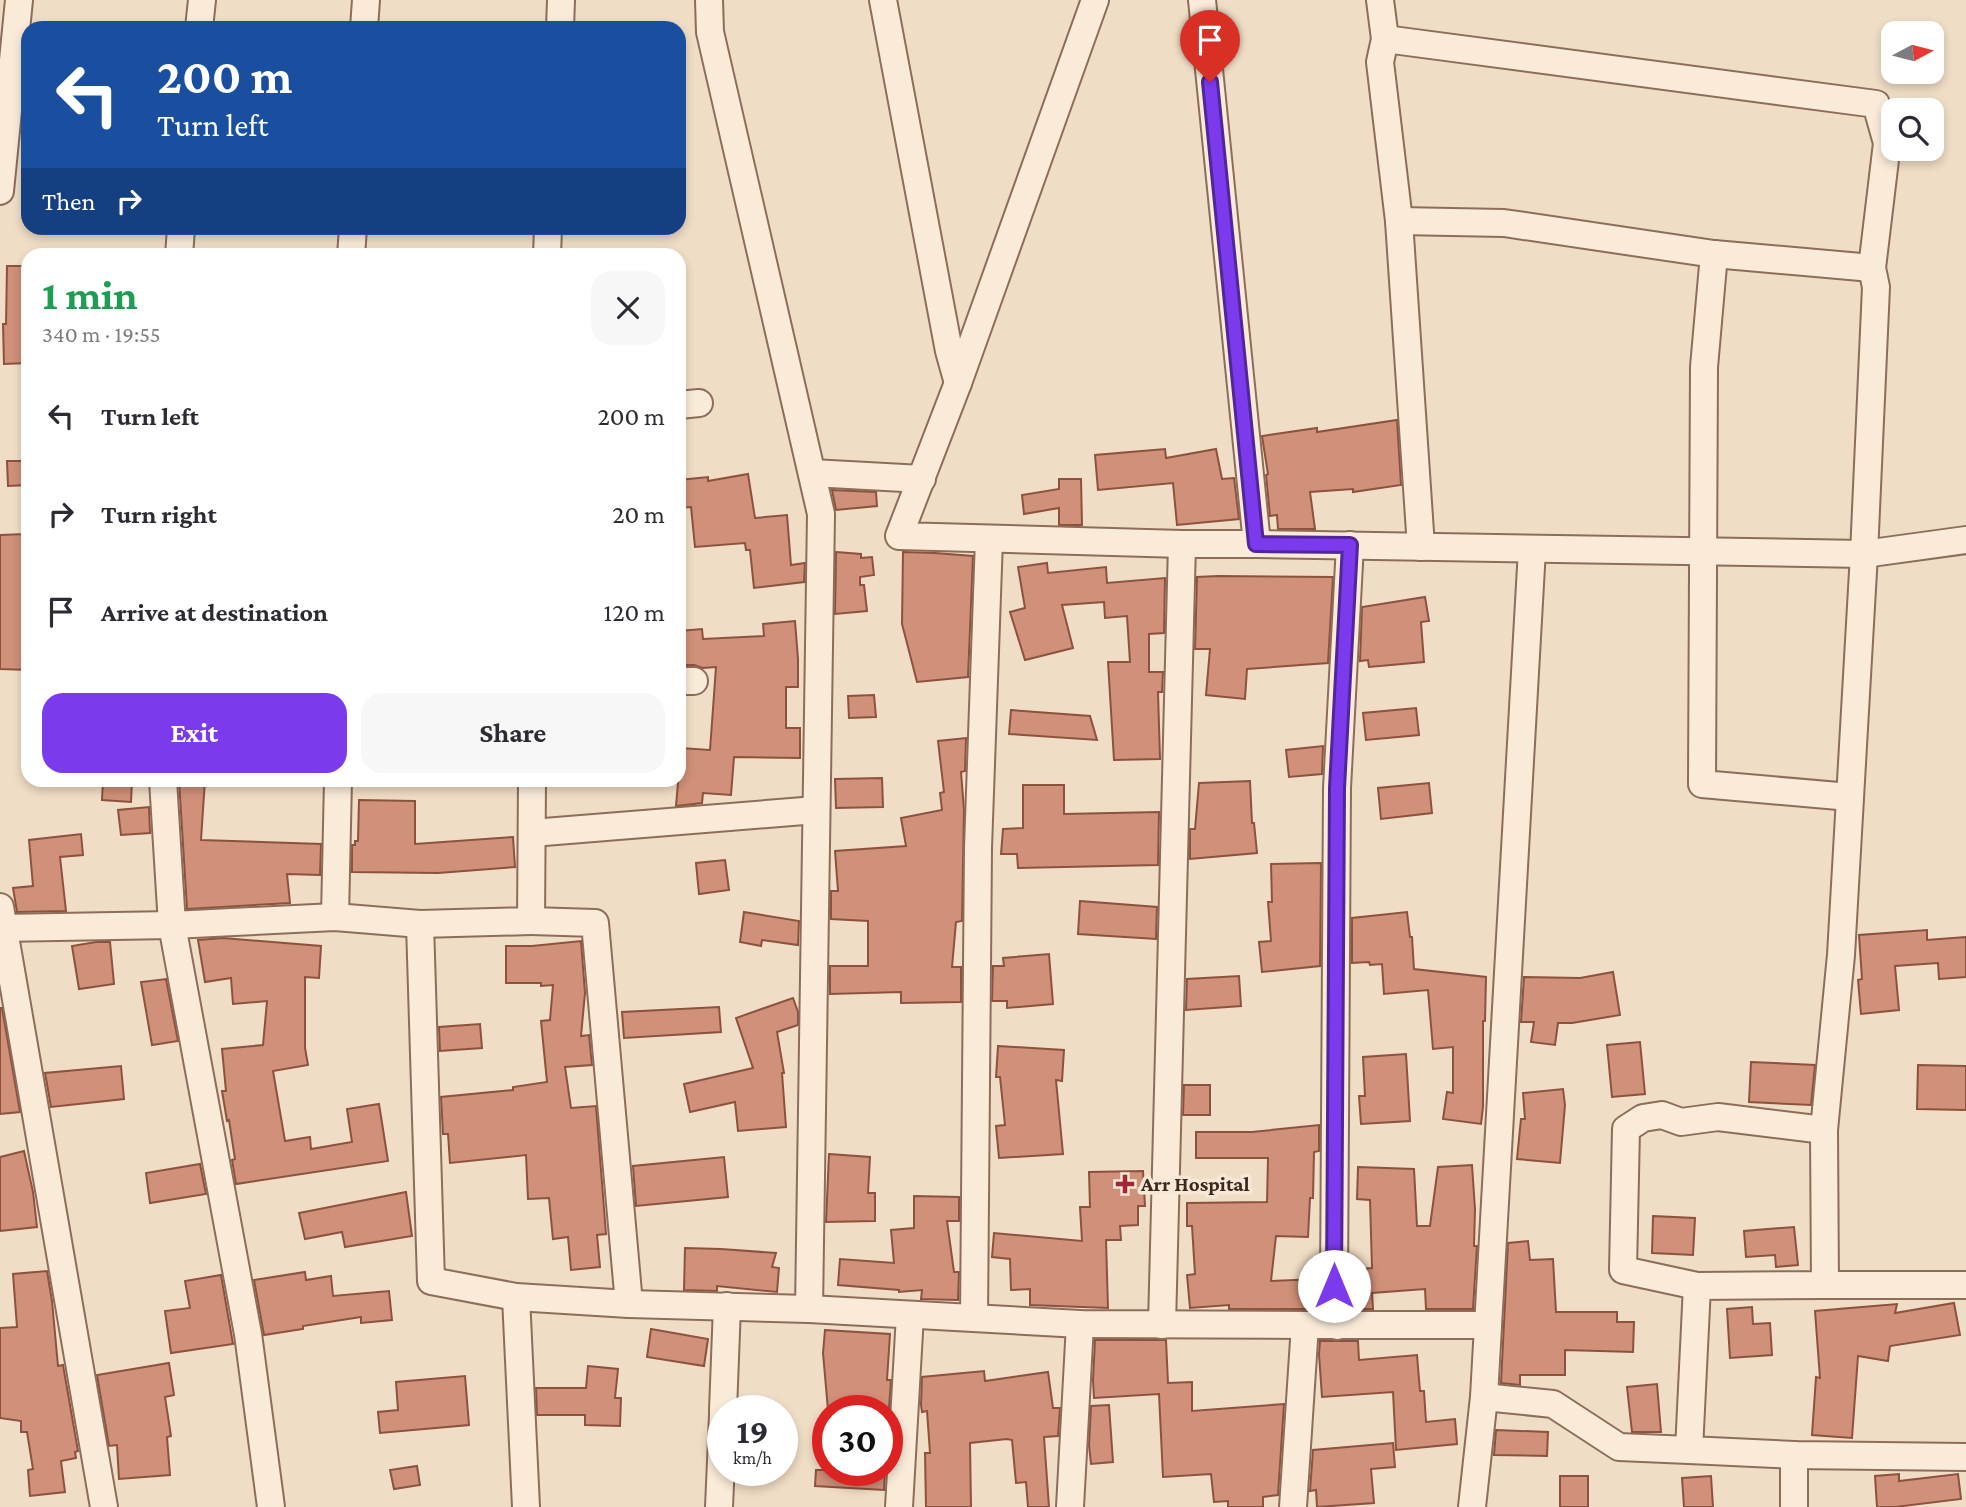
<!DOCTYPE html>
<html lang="en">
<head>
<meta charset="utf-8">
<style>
  :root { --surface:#fff; --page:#f7f7f7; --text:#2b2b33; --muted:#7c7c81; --accent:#7c3aed }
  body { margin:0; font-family:"Crimson Pro",serif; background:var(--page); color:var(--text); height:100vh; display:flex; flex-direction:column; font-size:26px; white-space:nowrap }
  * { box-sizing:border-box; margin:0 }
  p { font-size:23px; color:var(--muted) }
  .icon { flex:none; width:38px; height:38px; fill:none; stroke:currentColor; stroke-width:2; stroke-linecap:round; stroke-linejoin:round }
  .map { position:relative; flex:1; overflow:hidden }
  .panel { position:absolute; left:21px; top:248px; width:665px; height:539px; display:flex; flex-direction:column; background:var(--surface); border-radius:21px; box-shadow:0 4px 10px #0003 }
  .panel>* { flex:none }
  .banner { position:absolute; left:21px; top:21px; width:665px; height:214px; border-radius:21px; box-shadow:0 4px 10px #0003; background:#1a4fa0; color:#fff; overflow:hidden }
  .needle { width:46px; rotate:83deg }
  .fabs { position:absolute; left:1881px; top:21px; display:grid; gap:14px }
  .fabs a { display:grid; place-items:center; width:63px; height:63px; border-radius:14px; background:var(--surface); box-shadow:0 4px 10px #0003; font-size:35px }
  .speed { position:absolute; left:707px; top:1395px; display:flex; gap:14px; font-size:35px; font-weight:700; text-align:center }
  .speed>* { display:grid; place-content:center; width:91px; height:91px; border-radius:50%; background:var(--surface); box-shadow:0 4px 10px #0003; line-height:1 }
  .speed small { font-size:18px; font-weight:400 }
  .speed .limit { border:10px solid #d22; background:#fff; color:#111 }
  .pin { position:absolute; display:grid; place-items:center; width:60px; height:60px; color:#fff; margin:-72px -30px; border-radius:50% 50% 50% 0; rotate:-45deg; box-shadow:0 0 7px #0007 }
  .pin .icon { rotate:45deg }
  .me { position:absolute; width:77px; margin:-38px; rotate:0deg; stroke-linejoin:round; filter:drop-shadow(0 0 5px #0008) }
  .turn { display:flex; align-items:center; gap:24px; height:147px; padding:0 21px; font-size:32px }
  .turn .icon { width:91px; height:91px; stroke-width:2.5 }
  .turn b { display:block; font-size:49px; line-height:60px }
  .then { display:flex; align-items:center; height:66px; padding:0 21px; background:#0003; gap:14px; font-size:26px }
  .round { display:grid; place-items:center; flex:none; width:74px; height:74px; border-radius:21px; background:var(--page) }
  .head { display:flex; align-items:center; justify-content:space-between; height:119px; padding:0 21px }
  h1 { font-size:42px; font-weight:700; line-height:52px; color:#1e9e55 }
  .button { display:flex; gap:14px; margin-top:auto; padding:14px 21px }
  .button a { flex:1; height:80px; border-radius:21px; background:var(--accent); color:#fff; font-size:28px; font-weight:700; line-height:80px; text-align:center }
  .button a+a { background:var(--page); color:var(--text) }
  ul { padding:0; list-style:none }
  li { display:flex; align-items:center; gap:21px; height:98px; padding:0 21px }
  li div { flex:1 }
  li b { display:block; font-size:26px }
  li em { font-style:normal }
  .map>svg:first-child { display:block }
  .building { fill:#d09079; stroke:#8d523e; stroke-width:2 }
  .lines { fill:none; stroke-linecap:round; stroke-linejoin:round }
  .minor-casing { stroke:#8c6d5a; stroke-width:30 }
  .minor { stroke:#faebd9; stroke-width:26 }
  .route-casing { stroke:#51269a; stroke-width:18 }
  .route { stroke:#7c3aed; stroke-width:12 }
  .poi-dot { fill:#9e2739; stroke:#f7e8d5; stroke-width:2.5 }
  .labels { text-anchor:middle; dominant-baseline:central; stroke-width:7; stroke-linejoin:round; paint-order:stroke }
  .poi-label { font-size:21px; font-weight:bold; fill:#3c281e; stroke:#f7e8d5; text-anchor:start }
</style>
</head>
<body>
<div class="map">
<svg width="1966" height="1507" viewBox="0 0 1966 1507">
  <rect width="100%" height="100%" fill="#f0ddc5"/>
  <!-- building -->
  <g class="building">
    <polygon points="7,266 28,266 28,363 4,364 3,324 6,324"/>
    <polygon points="1397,420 1401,485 1353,492 1353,489 1310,492 1315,529 1278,529 1277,515 1270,516 1266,475 1268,474 1262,436 1317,428 1317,432"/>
    <polygon points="1165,449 1166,458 1216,449 1222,479 1234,478 1239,519 1177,525 1173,483 1098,490 1095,455"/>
    <polygon points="7,461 28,461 28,485 8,486"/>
    <polygon points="748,474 755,518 787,515 791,565 805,563 804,582 754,588 750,550 746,550 745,543 695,547 691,507 679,508 679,480 708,477 708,481"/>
    <polygon points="1059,479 1081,479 1082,525 1059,525 1059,508 1024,514 1022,495 1059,489"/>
    <polygon points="832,490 876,492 877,506 836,510"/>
    <polygon points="26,534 28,566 28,670 0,669 0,535"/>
    <polygon points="836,552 861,554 861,558 872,557 874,575 860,577 860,585 864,585 867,611 835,614"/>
    <polygon points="903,552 935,553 973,556 968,677 917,682 902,624"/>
    <polygon points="1047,563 1048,573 1106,567 1107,583 1165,578 1164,633 1149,634 1149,672 1163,672 1162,692 1158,692 1160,759 1114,760 1108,662 1130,662 1127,616 1105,618 1104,602 1062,605 1073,648 1025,660 1010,612 1025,608 1018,567"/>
    <polygon points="1218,576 1333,577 1328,663 1247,669 1245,699 1206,695 1210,649 1195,649 1197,577"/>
    <polygon points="1425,597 1429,621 1421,622 1424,662 1369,667 1368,660 1360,661 1362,607"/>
    <polygon points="795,621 798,659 798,687 786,687 786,728 800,728 800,758 734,757 731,795 703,793 702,803 676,806 681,748 710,750 716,667 703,668 694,665 679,665 679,631 702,629 703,639 764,636 763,624"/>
    <polygon points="874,695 876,717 849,718 848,696"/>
    <polygon points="1416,708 1419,735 1366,740 1363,713"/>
    <polygon points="1011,710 1090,716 1097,740 1009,734"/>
    <polygon points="966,738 965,771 961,772 964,810 962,921 956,922 952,967 961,967 961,1002 901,1003 901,992 830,994 830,966 868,966 868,921 831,919 831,891 838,891 835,851 906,846 901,818 942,810 940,793 944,792 938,741"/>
    <polygon points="1323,746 1322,774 1289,777 1286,750"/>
    <polygon points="882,778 883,807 836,808 835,779"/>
    <polygon points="103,780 132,780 131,802 102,800"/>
    <polygon points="179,780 205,780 201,840 321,844 320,875 287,874 290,903 187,909"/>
    <polygon points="1250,781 1252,823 1254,823 1257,853 1190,859 1190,829 1195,829 1199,783"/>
    <polygon points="1429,783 1432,813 1381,819 1378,788"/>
    <polygon points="1023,785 1064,785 1064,814 1159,812 1158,865 1018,868 1017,854 1001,854 1003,829 1023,828"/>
    <polygon points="359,800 415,801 415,844 513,837 515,867 438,873 352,872 352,845 355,845 355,841 358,841"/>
    <polygon points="149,807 150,833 121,835 118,810"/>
    <polygon points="81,834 83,855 60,857 66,911 17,912 13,888 33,886 29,840"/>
    <polygon points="725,860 729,890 699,894 696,863"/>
    <polygon points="1321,863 1320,966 1262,972 1259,942 1271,941 1268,902 1272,902 1271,864"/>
    <polygon points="1080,901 1157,907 1156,939 1078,934"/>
    <polygon points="744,912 799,921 798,945 762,940 761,946 740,942"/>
    <polygon points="1407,912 1410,937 1412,937 1414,969 1486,977 1485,1021 1483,1021 1483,1107 1481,1124 1443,1119 1447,1092 1453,1093 1453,1047 1433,1049 1428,990 1384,994 1382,964 1370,965 1369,962 1352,963 1352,918"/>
    <polygon points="1927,930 1927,940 1966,937 1966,977 1939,979 1938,963 1895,966 1899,1010 1861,1014 1858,980 1862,979 1859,935"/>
    <polygon points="223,938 321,946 319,978 305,977 305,1048 308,1065 273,1071 285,1141 310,1137 311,1149 352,1142 347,1109 379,1104 388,1161 236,1184 232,1160 235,1159 229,1120 227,1121 222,1091 226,1091 222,1049 263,1045 267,1001 233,1004 231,978 205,982 198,940"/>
    <polygon points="581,941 585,993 581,1036 589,1035 592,1065 565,1067 571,1108 596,1106 606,1234 597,1235 600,1267 571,1270 568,1237 553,1239 549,1198 528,1199 526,1155 450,1163 448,1134 443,1134 441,1097 513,1090 513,1087 547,1082 541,1021 550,1020 553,985 541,986 541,983 506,983 506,946 532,946"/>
    <polygon points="96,942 110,942 114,984 79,989 72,946"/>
    <polygon points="1049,954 1053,1004 1007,1008 1007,1001 992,1001 993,966 1004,966 1003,958"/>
    <polygon points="1613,972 1620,1015 1572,1023 1558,1023 1555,1045 1531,1042 1534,1022 1521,1022 1524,977 1580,978"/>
    <polygon points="1239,976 1241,1006 1186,1010 1187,979"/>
    <polygon points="166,979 178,1041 152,1045 141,982"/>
    <polygon points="793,998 798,1012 798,1025 777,1032 784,1073 782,1073 786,1127 738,1131 735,1102 690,1112 684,1084 753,1068 736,1018"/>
    <polygon points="719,1007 721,1032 624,1038 622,1012"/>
    <polygon points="0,1008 2,1008 20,1112 0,1114"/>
    <polygon points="480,1024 482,1048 440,1051 439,1027"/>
    <polygon points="1640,1042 1645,1094 1612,1097 1607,1045"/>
    <polygon points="998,1046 1064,1050 1062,1081 1056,1080 1063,1154 999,1158 996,1126 1005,1125 1000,1077 996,1077"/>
    <polygon points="1406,1054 1410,1121 1361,1124 1359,1096 1365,1096 1363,1057"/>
    <polygon points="1751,1062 1815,1065 1811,1105 1749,1102"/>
    <polygon points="1918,1065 1966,1066 1966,1110 1917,1109"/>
    <polygon points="121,1066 124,1099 51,1107 45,1073"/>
    <polygon points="1184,1085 1210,1085 1210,1115 1183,1115"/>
    <polygon points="1563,1089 1565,1105 1560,1163 1517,1159 1521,1119 1525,1119 1523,1093"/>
    <polygon points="1319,1125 1319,1151 1314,1152 1313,1198 1310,1198 1308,1237 1276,1236 1271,1281 1318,1279 1320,1309 1229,1309 1229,1305 1190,1308 1187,1275 1195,1274 1192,1226 1187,1226 1187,1203 1267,1202 1268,1158 1196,1158 1196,1132 1252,1132"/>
    <polygon points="24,1151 33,1192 37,1227 0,1231 0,1157"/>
    <polygon points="829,1154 870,1157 868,1193 875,1193 875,1221 826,1222"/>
    <polygon points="724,1157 728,1197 636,1206 633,1166"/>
    <polygon points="200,1164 206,1194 150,1203 146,1173"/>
    <polygon points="1472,1165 1475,1209 1474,1246 1477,1246 1473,1309 1426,1309 1425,1289 1372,1293 1373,1309 1352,1309 1350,1270 1372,1268 1370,1200 1357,1199 1358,1167 1414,1169 1417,1226 1430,1226 1438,1167"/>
    <polygon points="1143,1171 1145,1206 1138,1206 1138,1225 1120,1226 1121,1240 1106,1240 1108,1308 1030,1305 1030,1289 1011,1290 1010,1259 992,1257 994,1233 1082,1241 1080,1207 1090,1207 1089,1172"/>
    <polygon points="406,1192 412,1236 345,1247 342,1232 305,1239 299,1213"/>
    <polygon points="914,1196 959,1197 959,1221 947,1221 954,1272 959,1272 958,1300 921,1299 922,1290 899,1292 899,1290 838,1285 840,1259 894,1263 891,1230 914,1228"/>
    <polygon points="1653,1216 1695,1218 1693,1255 1652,1253"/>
    <polygon points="1794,1227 1798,1265 1776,1267 1775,1255 1746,1257 1744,1231"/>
    <polygon points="1528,1241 1530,1260 1553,1259 1556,1312 1617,1312 1617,1322 1634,1322 1633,1352 1565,1350 1565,1375 1520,1375 1520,1385 1501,1383 1508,1243"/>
    <polygon points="685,1248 721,1249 776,1253 772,1267 779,1268 777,1292 717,1286 717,1291 684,1290"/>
    <polygon points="47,1271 52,1301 58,1366 63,1365 78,1451 75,1452 76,1458 61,1461 65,1492 30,1496 28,1470 33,1469 27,1432 21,1432 21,1421 0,1418 0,1328 17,1327 13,1274"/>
    <polygon points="305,1272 306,1280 331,1276 333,1296 389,1291 392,1320 361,1323 361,1317 303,1326 303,1329 264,1335 254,1280"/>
    <polygon points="221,1275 233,1344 171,1353 165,1311 190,1308 185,1281"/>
    <polygon points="1954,1303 1960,1335 1890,1346 1888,1361 1858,1356 1852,1438 1812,1435 1816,1377 1820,1378 1815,1311 1897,1304 1895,1313"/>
    <polygon points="1752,1307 1753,1324 1770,1323 1772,1355 1730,1358 1727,1309"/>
    <polygon points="651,1329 708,1339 704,1366 647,1357"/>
    <polygon points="825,1330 890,1334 887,1380 891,1380 889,1408 828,1410 823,1353"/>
    <polygon points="1095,1340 1166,1340 1168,1383 1192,1382 1192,1411 1284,1404 1278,1495 1263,1497 1263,1507 1228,1507 1228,1501 1214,1502 1211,1474 1163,1477 1159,1394 1094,1398 1093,1380"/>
    <polygon points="1320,1341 1358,1341 1359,1360 1417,1355 1420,1391 1424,1391 1426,1422 1455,1419 1457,1444 1396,1450 1393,1392 1322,1397 1319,1354"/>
    <polygon points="169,1363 174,1395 165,1397 171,1436 167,1437 170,1475 119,1479 117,1445 109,1446 97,1375"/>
    <polygon points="588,1366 618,1369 615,1398 621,1398 620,1426 585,1425 585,1415 537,1415 536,1388 586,1388"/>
    <polygon points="984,1371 985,1381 1048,1372 1053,1408 1060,1408 1058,1436 1044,1437 1049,1507 1028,1507 1026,1482 1016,1483 1012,1440 1007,1439 970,1443 971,1507 926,1507 925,1453 930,1453 927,1411 922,1412 921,1405 922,1377"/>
    <polygon points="465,1376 469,1425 380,1433 378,1412 398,1410 396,1382"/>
    <polygon points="1657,1384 1661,1432 1632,1432 1627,1387"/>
    <polygon points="1109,1405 1113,1462 1091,1464 1089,1445 1091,1406"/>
    <polygon points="1496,1430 1548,1432 1547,1456 1494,1455"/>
    <polygon points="1393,1443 1395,1467 1371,1469 1374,1503 1317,1507 1316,1490 1310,1491 1313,1450"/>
    <polygon points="417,1466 420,1485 394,1489 390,1470"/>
    <polygon points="816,1470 885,1470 884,1490 815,1486"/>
    <polygon points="1899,1474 1899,1481 1958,1474 1961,1499 1895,1507 1877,1507 1875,1476"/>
    <rect x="1560" y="1476" width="28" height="31"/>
    <polygon points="1711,1476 1713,1507 1684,1507 1682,1478"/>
  </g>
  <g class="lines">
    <!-- minor casing -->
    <g class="minor-casing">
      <g id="minor">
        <polyline points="709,0 710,32 821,514 809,1309"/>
        <polyline points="883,0 949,351 958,383"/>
        <polyline points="1095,0 958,383 899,536 1182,544 1257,544 1864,554 1966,540"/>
        <polyline points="1202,0 1257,544"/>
        <polyline points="1380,0 1385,39 1380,62 1399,221 1421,547"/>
        <polyline points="199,28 202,0"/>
        <polyline points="364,28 366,0"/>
        <polyline points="560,28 561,0"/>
        <polyline points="1385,39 1876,104 1887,143 1872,268 1876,287 1864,554 1841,955 1824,1130 1825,1285 1697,1286 1689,1450 1794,1455 1966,1457"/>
        <polyline points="0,191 19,0"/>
        <polyline points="1399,221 1504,223 1714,254 1872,268"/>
        <polyline points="1714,254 1704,367 1702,784 1850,797"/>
        <polyline points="179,256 181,228"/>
        <polyline points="351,256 353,228"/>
        <polyline points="547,256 548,228"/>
        <polyline points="679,405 699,403"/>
        <polyline points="812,473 922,479"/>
        <polyline points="679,681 694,681"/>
        <polyline points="163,780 172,925 248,1334 271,1507"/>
        <polyline points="532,833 816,810"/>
        <polyline points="0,907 104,1507"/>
        <polyline points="335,917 338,780"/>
        <polyline points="531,921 595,923 629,1304"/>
        <polyline points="420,924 431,1281 516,1297 629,1304 809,1309 1080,1324 1305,1325"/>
        <polyline points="0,928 172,925 335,917 420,924 531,921 532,780"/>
        <polyline points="1825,1285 1966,1285"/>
        <polyline points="1697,1286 1623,1270 1626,1129 1643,1118 1662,1115 1681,1122 1718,1117 1824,1130"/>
        <polyline points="516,1297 526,1507"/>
        <polyline points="974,1318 978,848 989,539"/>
        <polyline points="1162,1325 1182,544"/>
        <polyline points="1337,1326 1334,1285 1337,788 1350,545"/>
        <polyline points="1484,1397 1553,1404 1619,1447 1689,1450"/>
        <polyline points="723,1410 727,1306"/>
        <polyline points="719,1507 723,1415"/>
        <polyline points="899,1507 910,1315"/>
        <polyline points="1070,1507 1080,1324"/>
        <polyline points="1293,1507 1305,1325 1488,1325"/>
        <polyline points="1472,1507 1484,1397 1532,549"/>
        <polyline points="1794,1507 1794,1455"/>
      </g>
    </g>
    <!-- minor -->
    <use href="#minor" class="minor"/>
  </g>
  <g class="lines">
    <!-- route casing -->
    <g class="route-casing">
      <polyline id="route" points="1210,82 1256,544 1350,545 1337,788 1334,1286"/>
    </g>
    <!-- route -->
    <use href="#route" class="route"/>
  </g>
  <!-- markers -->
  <path class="poi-dot" d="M1121.5 1173.5h7v7h7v7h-7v7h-7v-7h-7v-7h7z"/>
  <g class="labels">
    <!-- poi labels -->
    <g class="poi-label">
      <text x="1141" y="1184">Arr Hospital</text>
    </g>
  </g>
</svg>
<div class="fabs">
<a><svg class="needle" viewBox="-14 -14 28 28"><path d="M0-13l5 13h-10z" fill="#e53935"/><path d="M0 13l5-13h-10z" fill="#7c7c81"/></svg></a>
<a><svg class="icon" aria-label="search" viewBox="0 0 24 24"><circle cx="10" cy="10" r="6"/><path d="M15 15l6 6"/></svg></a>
</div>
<div class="speed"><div>19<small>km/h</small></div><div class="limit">30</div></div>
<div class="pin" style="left:1210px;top:82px;background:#d93025"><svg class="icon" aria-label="arrive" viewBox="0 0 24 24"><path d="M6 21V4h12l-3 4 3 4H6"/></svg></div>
<svg class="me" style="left:1334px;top:1286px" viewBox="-20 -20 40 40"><circle r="19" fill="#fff"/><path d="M0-13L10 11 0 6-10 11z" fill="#7c3aed"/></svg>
<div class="banner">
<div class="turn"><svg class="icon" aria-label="left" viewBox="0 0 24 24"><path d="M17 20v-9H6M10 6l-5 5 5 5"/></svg><div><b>200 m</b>Turn left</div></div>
<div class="then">Then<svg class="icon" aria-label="right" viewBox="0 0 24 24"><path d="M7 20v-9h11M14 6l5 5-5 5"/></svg></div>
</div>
<section class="panel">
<div class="head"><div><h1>1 min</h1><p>340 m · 19:55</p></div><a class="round"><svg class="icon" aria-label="close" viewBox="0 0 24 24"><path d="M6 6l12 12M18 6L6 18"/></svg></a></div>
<ul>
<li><svg class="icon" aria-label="left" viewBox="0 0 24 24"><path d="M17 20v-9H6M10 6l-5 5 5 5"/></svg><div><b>Turn left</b></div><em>200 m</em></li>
<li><svg class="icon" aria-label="right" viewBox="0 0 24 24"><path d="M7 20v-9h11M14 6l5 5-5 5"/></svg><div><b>Turn right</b></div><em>20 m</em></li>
<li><svg class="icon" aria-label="arrive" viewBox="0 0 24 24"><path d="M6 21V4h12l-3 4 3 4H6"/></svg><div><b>Arrive at destination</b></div><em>120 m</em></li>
</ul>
<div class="button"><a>Exit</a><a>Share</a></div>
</section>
</div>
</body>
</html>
